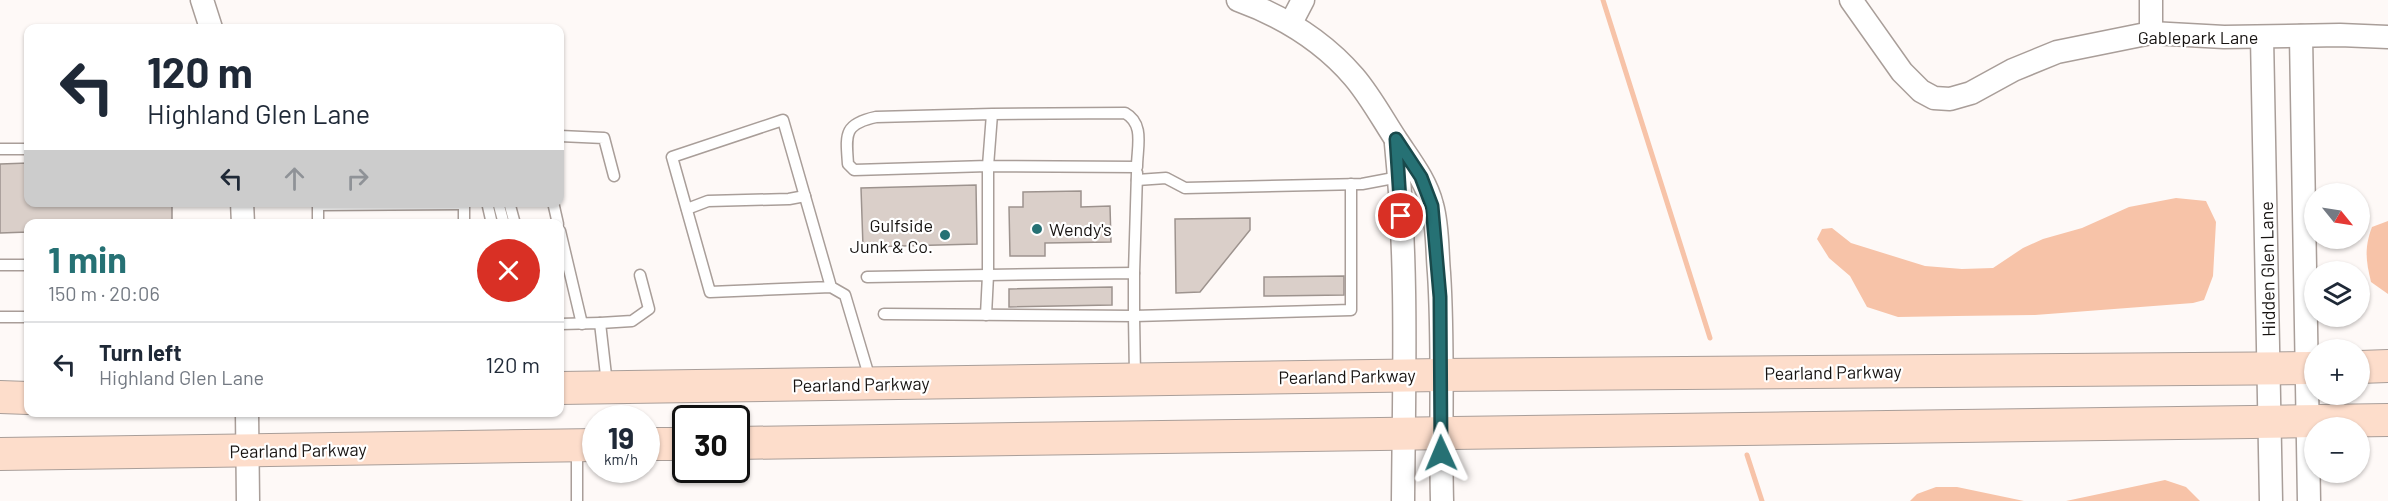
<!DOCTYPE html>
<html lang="en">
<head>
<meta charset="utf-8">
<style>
  :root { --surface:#fff; --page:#f2f2f3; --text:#1f2937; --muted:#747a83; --line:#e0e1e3; --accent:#267174 }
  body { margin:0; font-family:Barlow,sans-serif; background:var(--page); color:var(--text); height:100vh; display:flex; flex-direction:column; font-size:22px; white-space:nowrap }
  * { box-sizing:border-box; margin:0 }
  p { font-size:20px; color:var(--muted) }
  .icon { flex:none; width:33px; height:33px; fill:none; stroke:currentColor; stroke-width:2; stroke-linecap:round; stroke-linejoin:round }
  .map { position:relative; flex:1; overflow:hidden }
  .drawer { position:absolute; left:24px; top:219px; width:540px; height:198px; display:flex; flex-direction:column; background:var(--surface); border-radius:12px; box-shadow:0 2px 4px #0004 }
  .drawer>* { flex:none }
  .guide { position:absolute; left:24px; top:24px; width:540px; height:183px; border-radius:12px; box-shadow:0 2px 4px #0004; background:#fff; color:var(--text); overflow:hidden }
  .needle { width:39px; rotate:120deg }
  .buttons { position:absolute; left:2304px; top:183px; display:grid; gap:12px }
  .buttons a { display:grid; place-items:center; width:66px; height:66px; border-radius:50%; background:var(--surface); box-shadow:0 2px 4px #0004; font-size:30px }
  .speed { position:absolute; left:582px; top:405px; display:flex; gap:12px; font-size:30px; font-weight:700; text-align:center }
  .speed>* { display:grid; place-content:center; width:78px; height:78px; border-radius:50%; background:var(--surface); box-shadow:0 2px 4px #0004; line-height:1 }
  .speed small { font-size:15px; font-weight:400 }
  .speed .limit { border:3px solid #111; border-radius:9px; background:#fff; color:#111 }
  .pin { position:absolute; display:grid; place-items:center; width:51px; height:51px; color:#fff; margin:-26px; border:3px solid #fff; border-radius:50%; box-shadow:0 2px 6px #0007 }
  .me { position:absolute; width:66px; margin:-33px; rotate:359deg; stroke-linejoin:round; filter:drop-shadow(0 0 4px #0008) }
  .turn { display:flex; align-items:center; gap:21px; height:126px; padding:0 24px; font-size:27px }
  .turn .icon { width:78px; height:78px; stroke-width:2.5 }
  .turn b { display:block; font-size:42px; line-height:51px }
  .lanes { display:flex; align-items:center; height:57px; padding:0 24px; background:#0003; justify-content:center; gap:30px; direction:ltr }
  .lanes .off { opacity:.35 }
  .round { display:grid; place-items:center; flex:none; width:63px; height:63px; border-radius:32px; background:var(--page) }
  .headline { display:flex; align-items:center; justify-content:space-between; height:102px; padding:0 24px }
  h1 { font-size:36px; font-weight:700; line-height:45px; color:var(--accent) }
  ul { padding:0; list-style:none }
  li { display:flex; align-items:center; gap:18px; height:84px; padding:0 24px; border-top:2px solid var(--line) }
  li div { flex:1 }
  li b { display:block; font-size:22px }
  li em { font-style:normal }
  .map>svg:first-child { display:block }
  .water { fill:#f7c3a8 }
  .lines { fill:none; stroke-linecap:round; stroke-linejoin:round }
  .stream { stroke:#f7c3a8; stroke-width:5 }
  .building { fill:#dacfc9; stroke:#9d938e; stroke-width:1.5 }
  .lane-casing { stroke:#a99e99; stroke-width:13 }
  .street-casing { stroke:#a99e99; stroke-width:25 }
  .secondary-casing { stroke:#a99e99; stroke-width:34 }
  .lane { stroke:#fff; stroke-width:10 }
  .street { stroke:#fff; stroke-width:22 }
  .secondary { stroke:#fdddcb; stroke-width:32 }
  .route-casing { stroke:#19494b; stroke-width:15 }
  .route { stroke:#267174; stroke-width:10 }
  .poi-dot { fill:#267174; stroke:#fff; stroke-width:2 }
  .labels { text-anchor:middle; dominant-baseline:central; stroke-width:4.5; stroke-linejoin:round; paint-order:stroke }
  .street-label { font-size:18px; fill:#171311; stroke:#fff }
  .poi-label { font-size:18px; fill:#171311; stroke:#fff; text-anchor:end }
</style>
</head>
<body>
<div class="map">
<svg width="2388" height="501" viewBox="0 0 2388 501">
  <rect width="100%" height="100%" fill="#fef9f7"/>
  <!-- water -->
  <g class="water">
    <polygon points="2176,198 2206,201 2216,222 2213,276 2204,300 2193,303 2035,315 1956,316 1898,317 1867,307 1850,276 1829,258 1817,239 1822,229 1832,228 1851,243 1925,266 1962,269 1993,268 2023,248 2043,239 2082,228 2129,207"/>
    <path d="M2388 221V294L2371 282C2366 261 2364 248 2372 227Z"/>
    <polygon points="2165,480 2186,487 2200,501 2066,501"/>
    <polygon points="1936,487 1957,487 2024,501 1910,501 1917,494"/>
  </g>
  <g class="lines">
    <!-- stream -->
    <g class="stream">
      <polyline points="1603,0 1710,338"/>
      <polyline points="1747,455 1762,501"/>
    </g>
  </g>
  <!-- building -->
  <g class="building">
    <polygon points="28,163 28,202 172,202 172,224 28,224 28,232 0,233 0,164"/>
    <polygon points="976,185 977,244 863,247 861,188"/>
    <polygon points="1081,191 1081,207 1110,206 1111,242 1045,243 1045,256 1010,256 1009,207 1023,207 1023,192"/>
    <polygon points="1250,218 1250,230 1200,292 1176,293 1175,219"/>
    <polygon points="1344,276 1344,295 1264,296 1264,277"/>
    <polygon points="1112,287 1112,305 1009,307 1009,289"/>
  </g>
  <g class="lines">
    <!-- lane casing -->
    <g class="lane-casing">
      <g id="lane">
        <path d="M992 114 1125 113C1145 124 1137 147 1137 167L988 166 992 114 876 117C843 124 846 135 848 164L854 170 988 166V275L1134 273V316L1351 310V184"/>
        <polyline points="560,136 604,138 614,176"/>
        <polyline points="0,149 28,149"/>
        <polyline points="1137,180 1166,178 1185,188 1362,184 1399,177"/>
        <polyline points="318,202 318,224"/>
        <polyline points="487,202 492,224"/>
        <polyline points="498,202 504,224"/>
        <polyline points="509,202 515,224"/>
        <polyline points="553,202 558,224"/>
        <polyline points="318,205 464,204"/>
        <polyline points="687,209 708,201 789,199 805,196"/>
        <polyline points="464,224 464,202"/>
        <polyline points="560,231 582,324"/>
        <polyline points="0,265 28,265"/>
        <polyline points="1134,273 1137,173"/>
        <polyline points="867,277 988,275 986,315"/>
        <polyline points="831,287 783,120 672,157 710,292 831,287 845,295 870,379"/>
        <polyline points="884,314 1134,316 1135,376"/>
        <polyline points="0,317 28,317"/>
        <polyline points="600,323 632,321 649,309 640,275"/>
        <polyline points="560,324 600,323 607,384"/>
        <polyline points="577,447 577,501"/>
      </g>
    </g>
    <!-- street casing -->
    <g class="street-casing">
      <g id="street">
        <polyline points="202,0 211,28"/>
        <path d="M1238 0C1282 16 1323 41 1354 77 1371 97 1383 120 1397 141 1411 162 1426 181 1432 205 1438 226 1437 251 1439 273 1444 349 1440 425 1442 501"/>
        <polyline points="1851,0 1902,72 1921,91 1934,98 1950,99 1971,93 2013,70 2057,52 2151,33 2224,37 2340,35 2388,37"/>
        <polyline points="1291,23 1303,0"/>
        <polyline points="2151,33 2151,0"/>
        <polyline points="2301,36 2309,501"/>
        <polyline points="2262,37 2271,501"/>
        <path d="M1396 144C1408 263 1404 382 1403 501"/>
        <polyline points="242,202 243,224"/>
        <polyline points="247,412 248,501"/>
      </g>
    </g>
    <!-- secondary casing -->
    <g class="secondary-casing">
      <g id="secondary">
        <polyline points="2360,367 2388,366"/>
        <polyline points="560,388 1441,375 2314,368"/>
        <polyline points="0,397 28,398"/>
        <polyline points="736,443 2388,420"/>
        <polyline points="646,444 686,444"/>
        <polyline points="0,454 596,445"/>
      </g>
    </g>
    <!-- lane -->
    <use href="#lane" class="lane"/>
    <!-- street -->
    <use href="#street" class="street"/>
    <!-- secondary -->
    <use href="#secondary" class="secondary"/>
  </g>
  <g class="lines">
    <!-- route casing -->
    <g class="route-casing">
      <polyline id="route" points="1401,216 1396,139 1421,177 1432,206 1440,297 1441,453"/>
    </g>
    <!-- route -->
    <use href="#route" class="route"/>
  </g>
  <!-- markers -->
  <g class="poi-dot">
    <circle cx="1037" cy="229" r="6"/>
    <circle cx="945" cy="235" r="6"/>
  </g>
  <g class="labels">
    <!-- street labels -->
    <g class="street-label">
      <text x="2198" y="37">Gablepark Lane</text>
      <text transform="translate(2267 269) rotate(-91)">Hidden Glen Lane</text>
      <text transform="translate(1833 372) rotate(-1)">Pearland Parkway</text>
      <text transform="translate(1347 376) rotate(-1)">Pearland Parkway</text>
      <text transform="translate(861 384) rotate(-1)">Pearland Parkway</text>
      <text transform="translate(298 450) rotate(-1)">Pearland Parkway</text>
    </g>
    <!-- poi labels -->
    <g class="poi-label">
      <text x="933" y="225">Gulfside<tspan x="933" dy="21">Junk &amp; Co.</tspan></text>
      <text x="1049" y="229" text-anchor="start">Wendy's</text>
    </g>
  </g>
</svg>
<div class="buttons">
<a><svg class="needle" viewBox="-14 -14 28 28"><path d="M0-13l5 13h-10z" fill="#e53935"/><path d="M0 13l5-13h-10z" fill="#747a83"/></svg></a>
<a><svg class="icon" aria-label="layers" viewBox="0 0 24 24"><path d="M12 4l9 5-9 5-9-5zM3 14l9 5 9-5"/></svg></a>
<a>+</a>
<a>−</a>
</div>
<div class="speed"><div>19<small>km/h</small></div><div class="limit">30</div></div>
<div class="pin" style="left:1401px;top:216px;background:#d93025"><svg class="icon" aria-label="arrive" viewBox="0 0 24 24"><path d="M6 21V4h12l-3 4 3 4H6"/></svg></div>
<svg class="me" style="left:1441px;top:453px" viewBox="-20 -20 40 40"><path d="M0-17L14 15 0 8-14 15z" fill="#267174" stroke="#fff" stroke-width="4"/></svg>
<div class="guide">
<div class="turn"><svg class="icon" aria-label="left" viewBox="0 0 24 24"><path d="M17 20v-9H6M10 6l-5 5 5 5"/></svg><div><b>120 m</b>Highland Glen Lane</div></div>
<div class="lanes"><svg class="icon" aria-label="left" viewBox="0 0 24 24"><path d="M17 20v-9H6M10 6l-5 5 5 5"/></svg><svg class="icon off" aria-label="ahead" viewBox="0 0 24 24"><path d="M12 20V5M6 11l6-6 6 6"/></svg><svg class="icon off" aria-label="right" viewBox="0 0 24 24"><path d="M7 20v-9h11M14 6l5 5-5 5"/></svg></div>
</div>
<section class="drawer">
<div class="headline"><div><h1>1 min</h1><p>150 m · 20:06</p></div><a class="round" style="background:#d93025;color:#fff"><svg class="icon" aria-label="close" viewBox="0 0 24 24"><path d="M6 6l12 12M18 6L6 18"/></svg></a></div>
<ul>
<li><svg class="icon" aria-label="left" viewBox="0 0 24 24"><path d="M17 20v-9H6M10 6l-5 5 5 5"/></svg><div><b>Turn left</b><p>Highland Glen Lane</p></div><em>120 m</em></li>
</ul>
</section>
</div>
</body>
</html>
